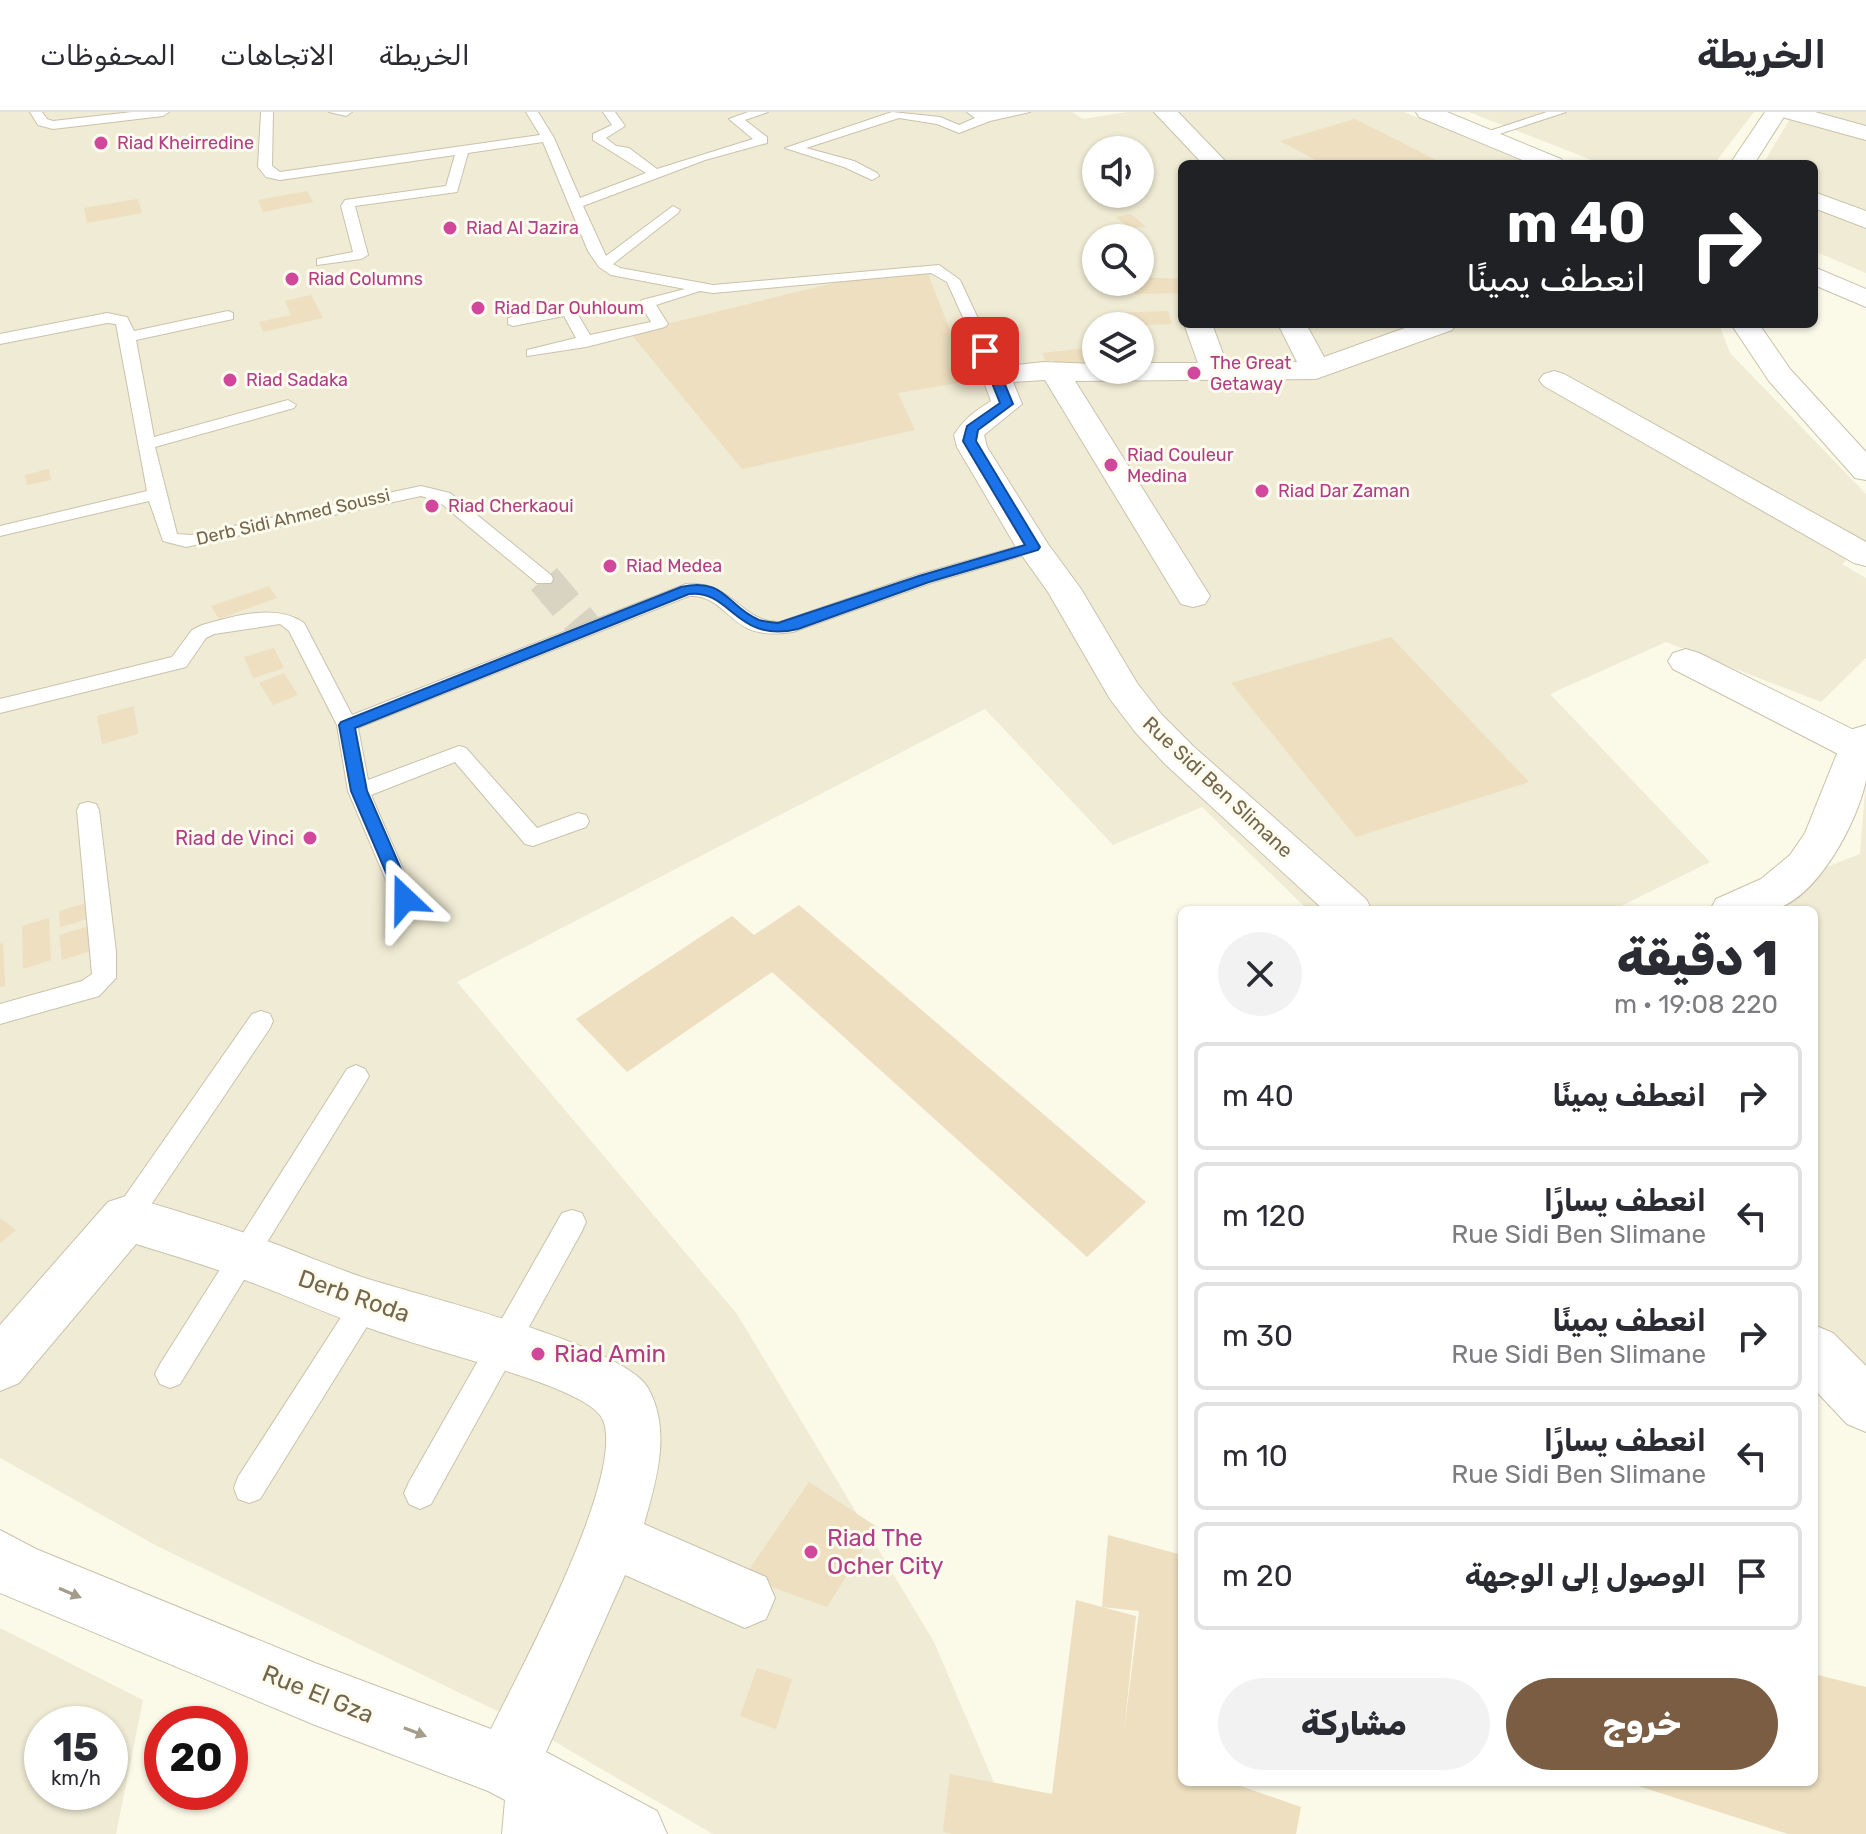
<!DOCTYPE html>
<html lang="ar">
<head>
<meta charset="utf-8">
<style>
  :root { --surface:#fff; --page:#f2f2f3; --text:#2b2b33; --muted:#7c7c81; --line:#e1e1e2; --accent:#7b5d43 }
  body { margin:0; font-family:Rubik,Vazirmatn,sans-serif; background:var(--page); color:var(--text); direction:rtl; height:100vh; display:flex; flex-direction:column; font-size:30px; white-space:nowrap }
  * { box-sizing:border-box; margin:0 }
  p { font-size:26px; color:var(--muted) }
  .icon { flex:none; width:44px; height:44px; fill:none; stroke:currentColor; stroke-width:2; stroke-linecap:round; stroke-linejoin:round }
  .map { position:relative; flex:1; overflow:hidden; direction:ltr }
  .side { position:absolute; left:1178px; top:794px; width:640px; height:880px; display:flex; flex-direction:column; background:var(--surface); border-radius:12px; box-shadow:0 2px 6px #0004; direction:rtl }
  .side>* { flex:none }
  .hud { position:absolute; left:1178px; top:48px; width:640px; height:168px; border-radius:12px; box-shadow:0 2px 6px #0004; direction:rtl; background:#202124; color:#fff; overflow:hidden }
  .buttons { position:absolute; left:1082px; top:24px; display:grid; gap:16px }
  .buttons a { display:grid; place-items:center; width:72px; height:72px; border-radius:50%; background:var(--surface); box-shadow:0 2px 6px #0004; font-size:40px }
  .speed { position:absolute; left:24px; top:1594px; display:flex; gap:16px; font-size:40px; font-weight:700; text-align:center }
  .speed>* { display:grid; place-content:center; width:104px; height:104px; border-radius:50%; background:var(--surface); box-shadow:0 2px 6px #0004; line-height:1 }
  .speed small { font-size:20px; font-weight:400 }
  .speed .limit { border:12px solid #d22; background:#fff; color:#111 }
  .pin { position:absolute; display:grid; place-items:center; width:68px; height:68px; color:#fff; margin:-34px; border-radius:16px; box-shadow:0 4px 12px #0006 }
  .me { position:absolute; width:88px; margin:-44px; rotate:337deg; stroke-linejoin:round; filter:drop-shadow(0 0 6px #0008) }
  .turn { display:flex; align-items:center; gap:28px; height:168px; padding:0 40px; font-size:36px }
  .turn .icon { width:104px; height:104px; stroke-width:2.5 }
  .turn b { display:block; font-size:56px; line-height:68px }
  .round { display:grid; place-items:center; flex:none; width:84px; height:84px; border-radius:42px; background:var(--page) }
  .overview { display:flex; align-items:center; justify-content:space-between; height:136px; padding:0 40px }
  h1 { font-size:48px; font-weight:800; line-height:60px }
  .cta { display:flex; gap:16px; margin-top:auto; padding:16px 40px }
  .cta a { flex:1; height:92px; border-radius:48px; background:var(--accent); color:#fff; font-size:32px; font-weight:800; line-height:92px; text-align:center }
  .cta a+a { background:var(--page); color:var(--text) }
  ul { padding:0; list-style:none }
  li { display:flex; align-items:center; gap:24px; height:108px; margin:0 16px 12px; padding:0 24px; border:4px solid var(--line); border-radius:12px }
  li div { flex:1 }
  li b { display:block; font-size:30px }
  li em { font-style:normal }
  header { display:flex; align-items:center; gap:48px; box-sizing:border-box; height:112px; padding:0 40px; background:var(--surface); border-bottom:2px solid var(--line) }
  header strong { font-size:38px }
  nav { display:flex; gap:44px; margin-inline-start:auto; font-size:28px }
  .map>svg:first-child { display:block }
  .residential { fill:#efebd4; fill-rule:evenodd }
  .building { fill:#eddfbf; fill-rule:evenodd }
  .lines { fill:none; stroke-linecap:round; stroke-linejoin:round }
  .street-tunnel { stroke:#d9d4c1; stroke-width:34; stroke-dasharray:34 17; stroke-linecap:butt }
  .lane-casing { stroke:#cac2ac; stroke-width:2 }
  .street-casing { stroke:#cac2ac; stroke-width:2 }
  .secondary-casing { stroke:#cbc1a7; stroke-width:2 }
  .lane { fill:#fff; fill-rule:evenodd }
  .street { fill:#fff; fill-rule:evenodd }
  .secondary { fill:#fff; fill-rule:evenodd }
  .oneway { fill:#a59c8b }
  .route { fill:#1a73e8; stroke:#114b97; stroke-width:2 }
  .hotel-dot { fill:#d1479c; stroke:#fefcee; stroke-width:3 }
  .labels { text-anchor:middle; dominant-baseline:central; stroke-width:6; stroke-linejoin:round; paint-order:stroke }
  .far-hotel-label { font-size:18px; fill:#b23c85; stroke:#fefcee; text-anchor:start }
  .far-street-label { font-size:18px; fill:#74664d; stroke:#fefcee }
  .street-label { font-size:20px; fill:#74664d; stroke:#fefcee }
  .hotel-label { font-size:20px; fill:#b23c85; stroke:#fefcee; text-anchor:end }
  .near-street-label { font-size:24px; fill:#74664d; stroke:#fefcee }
  .near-hotel-label { font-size:24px; fill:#b23c85; stroke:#fefcee; text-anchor:start }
</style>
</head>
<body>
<header>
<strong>الخريطة</strong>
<nav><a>الخريطة</a><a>الاتجاهات</a><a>المحفوظات</a></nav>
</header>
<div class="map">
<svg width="1866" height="1722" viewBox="0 0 1866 1722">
  <rect width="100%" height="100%" fill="#fbf9e8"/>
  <!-- residential -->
  <g class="residential">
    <path d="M0 0H1072L1083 7 1127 0H1404L1529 52H1182V212H1719L1730 241 1866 382V431L1842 452 1866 466V546L1821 590 1666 530 1550 582 1710 750 1613 798H1308L1202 695 1113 733 985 597 457 870 737 1202 934 1530 1016 1722H713L526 1613 157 1434 0 1346ZM1096 38H1140V82H1096ZM1096 126H1140V170H1096ZM1096 214H1140V258H1096Z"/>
    <polygon points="1469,0 1754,0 1714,52 1602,52"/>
    <polygon points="1794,0 1866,0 1866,161 1814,139 1814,52 1763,52"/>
    <polygon points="1866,667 1866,1292 1814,1241 1814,798 1716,798 1860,742"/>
    <path d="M0 1516 143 1588 116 1722H0ZM110 1612V1680H42V1612Z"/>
  </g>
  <!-- building -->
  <g class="building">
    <polygon points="1355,7 1444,52 1323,52 1280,29"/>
    <polygon points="307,79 313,90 263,100 258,88"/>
    <polygon points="138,87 142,101 87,111 84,96"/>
    <polygon points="1131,102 1146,115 1129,116 1116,105"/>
    <polygon points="928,162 970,269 898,281 915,318 742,357 630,221 842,169"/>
    <polygon points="1140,165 1182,167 1182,181 1135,182 1130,170 1140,170"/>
    <polygon points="311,183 323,206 263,220 259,210 291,203 285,189"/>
    <polygon points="1168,199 1172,212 1119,214 1115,201"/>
    <polygon points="1096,235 1096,253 1058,257 1053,248 1046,249 1042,241"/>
    <polygon points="49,357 51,368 27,373 25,363"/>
    <polygon points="269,474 277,486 219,507 211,494"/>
    <polygon points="1391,525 1529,670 1356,725 1231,571"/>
    <polygon points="274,536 284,556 253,566 244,545"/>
    <polygon points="284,561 298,583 273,593 259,571"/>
    <polygon points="134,594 138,622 102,632 97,604"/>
    <polygon points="90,790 91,806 60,815 59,799"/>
    <polygon points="799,793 1146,1090 1087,1145 772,860 627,960 576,907 732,804 754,823"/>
    <polygon points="49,806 51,848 23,857 22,814"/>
    <polygon points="93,813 97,837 62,848 59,823"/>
    <polygon points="3,831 5,874 0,875 0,832"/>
    <polygon points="0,1106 16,1118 0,1131"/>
    <polygon points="809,1370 877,1415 827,1495 744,1465"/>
    <path d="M1108 1423 1182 1443V1670H1229L1301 1695 1296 1722H952L943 1719 950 1662 1052 1682 1076 1488 1102 1495ZM1102 1495 1139 1499 1124 1620 1136 1504Z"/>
    <polygon points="757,1556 792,1567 776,1617 740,1604"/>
    <polygon points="1814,1562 1866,1575 1866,1722 1788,1722 1629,1671 1814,1670"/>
  </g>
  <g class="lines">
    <!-- street-tunnel -->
    <polyline class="street-tunnel" points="544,467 588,519"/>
    <!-- lane casing -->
    <g class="lane-casing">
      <g id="lane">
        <polygon points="30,0 42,0 47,7 53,9 132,0 169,0 163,4 53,17 38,13"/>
        <polygon points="261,0 273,0 272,54 280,60 540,23 526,0 538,0 554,26 580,86 646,61 593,28 593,22 612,13 603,0 615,0 625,14 606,26 616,34 629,36 657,57 753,27 729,7 748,0 768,0 745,8 767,25 767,31 705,48 583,94 606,144 673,94 680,98 678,101 613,152 620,156 713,173 939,153 960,168 1004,262 996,267 990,265 947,170 931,161 713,181 700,179 656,193 668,212 665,215 586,235 527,244 527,238 576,226 564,204 513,214 508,212 508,206 569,194 574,196 590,223 651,210 640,191 642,188 685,177 611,163 599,155 588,139 543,30 468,41 457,80 355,94 368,143 361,147 317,153 317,147 353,140 341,94 345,88 446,74 455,43 280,68 266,65 258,55"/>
        <polygon points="329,0 352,0 346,4"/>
        <polygon points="892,0 940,5 959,13 975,6 967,0 1030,0 990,9 959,21 937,12 899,6 806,36 854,49 877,61 879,64 872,68 844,55 785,36"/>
        <polygon points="1547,0 1566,0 1487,26 1477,23"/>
        <polygon points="228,199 233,201 233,207 136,228 154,325 288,288 296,293 294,296 155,335 177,422 191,423 421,374 450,381 551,463 553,467 551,471 537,471 438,389 421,384 186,435 163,429 149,389 0,424 0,414 147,379 116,212 107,211 0,232 0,222 107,201 127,205 134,219"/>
        <path d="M1033 430 1039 431 1042 435 1039 439 931 471 793 520C777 522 764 523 749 517 726 506 716 482 689 484L358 616 368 668 459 634 466 636 537 716 578 701 586 703 589 709 586 715 533 734 525 732 455 650 371 683 416 787 413 793 405 796 397 793 394 787 348 679 337 613 289 519 280 512 214 522 206 526 186 555 0 601V587L172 545 192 518 202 513C234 504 276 491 304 511L352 603 686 472C733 469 743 512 780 510L917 463Z"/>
        <polygon points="88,690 96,692 99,698 116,840 116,866 99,884 0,912 0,892 82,869 92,862 77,698 80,692"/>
        <polygon points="261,899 270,902 273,909 270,916 136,1115 126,1118 116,1115 112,1106 116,1097 252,902"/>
        <polygon points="356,953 365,957 369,964 365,971 180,1272 170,1276 160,1272 155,1262 160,1252 347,957"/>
        <polygon points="572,1098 582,1101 586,1110 582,1119 431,1392 420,1397 409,1392 404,1381 409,1370 562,1101"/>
        <polygon points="366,1178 376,1182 380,1191 376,1200 260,1387 249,1391 238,1387 234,1376 238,1365 356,1182"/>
      </g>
    </g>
    <!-- street casing -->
    <g class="street-casing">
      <g id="street">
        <polygon points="1154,0 1178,0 1228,52 1203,52"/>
        <polygon points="1416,0 1447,0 1561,47 1565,52 1532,52 1419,5"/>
        <polygon points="1779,0 1815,0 1866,14 1866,28 1782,5"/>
        <polygon points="1814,80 1866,99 1866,116 1814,96"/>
        <polygon points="1814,155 1866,177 1866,195 1814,173"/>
        <path d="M1184 212H1212L1226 250H1297L1278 212H1306L1324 245 1416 212H1456L1452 218 1316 267 1075 269 1210 484 1205 492 1193 495 1181 492 1176 484 1045 268 1013 270 1022 292 984 323 987 335 1048 432 1081 477 1137 571 1162 603 1193 634 1366 787 1372 798H1324L1165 652 1136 621 1110 587 1048 480 1016 435 957 335 954 323C964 307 975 299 991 289L981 262 986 256 1044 250 1096 252V258H1140V251H1198Z"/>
        <polygon points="1554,259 1564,262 1866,430 1866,454 1854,451 1544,274 1539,268 1544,262"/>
        <polygon points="1686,537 1699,541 1866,624 1866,647 1858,649 1844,645 1673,557 1668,549 1673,541"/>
        <path d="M126 1084C171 1097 215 1110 259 1126 296 1139 331 1155 368 1167 421 1184 624 1233 648 1276 672 1319 656 1369 644 1412L766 1465 775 1486 766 1507 745 1516 625 1463 546 1640 657 1699 667 1722H502L505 1688 488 1679 315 1613 0 1481V1418L36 1437 315 1551 491 1617C519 1560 626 1364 603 1308 594 1285 519 1263 496 1256 452 1242 407 1230 363 1214 325 1201 288 1184 250 1170 213 1155 174 1144 136 1132L19 1271 0 1279V1213L108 1090Z"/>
      </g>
    </g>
    <!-- secondary casing -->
    <g class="secondary-casing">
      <g id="secondary">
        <polygon points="1765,0 1787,0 1754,52 1730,52"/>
        <polygon points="1731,212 1759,212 1790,257 1866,340 1866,368 1855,366 1769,269"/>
        <path d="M1866 613C1866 630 1866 651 1866 668 1858 709 1816 790 1771 798 1752 801 1729 798 1710 798L1716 787 1761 767 1790 743 1805 721 1836 644 1853 617Z"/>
        <polygon points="1814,1213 1833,1221 1866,1254 1866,1320 1847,1312 1814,1277"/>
      </g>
    </g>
    <!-- lane -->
    <use href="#lane" class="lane"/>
    <!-- street -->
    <use href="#street" class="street"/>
    <!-- secondary -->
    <use href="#secondary" class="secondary"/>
  </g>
  <!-- one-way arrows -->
  <defs><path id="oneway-solid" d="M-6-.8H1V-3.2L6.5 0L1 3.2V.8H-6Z" transform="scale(2)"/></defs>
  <g class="oneway">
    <use href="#oneway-solid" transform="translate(70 1481) rotate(23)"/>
    <use href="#oneway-solid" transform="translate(415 1620) rotate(21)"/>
  </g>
  <!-- route -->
  <path class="route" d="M985 235 991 239 1013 292 978 318 976 329 1040 435 1038 438 929 470 798 517C736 532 731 477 689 482L355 616 367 679 414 787 412 791H399L351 679 339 613 341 610 681 475C726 465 726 494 759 508 765 510 773 510 778 511L919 464 1025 433 963 329 967 314 1000 291 979 239Z"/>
  <!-- markers -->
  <g class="hotel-dot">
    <circle cx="101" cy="31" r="8"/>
    <circle cx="450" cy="116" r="8"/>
    <circle cx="292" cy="167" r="8"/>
    <circle cx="478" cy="196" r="8"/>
    <circle cx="1194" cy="261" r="8"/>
    <circle cx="230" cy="268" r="8"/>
    <circle cx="1111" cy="353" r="8"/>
    <circle cx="1262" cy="379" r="8"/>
    <circle cx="432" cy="394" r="8"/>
    <circle cx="610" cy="454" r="8"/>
    <circle cx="310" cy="726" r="8"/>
    <circle cx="538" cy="1242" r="8"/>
    <circle cx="811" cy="1440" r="8"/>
  </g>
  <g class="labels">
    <!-- far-hotel labels -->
    <g class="far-hotel-label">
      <text x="117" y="31">Riad Kheirredine</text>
      <text x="466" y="116">Riad Al Jazira</text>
      <text x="308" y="167">Riad Columns</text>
      <text x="494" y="196">Riad Dar Ouhloum</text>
      <text x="1210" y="251">The Great<tspan x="1210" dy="21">Getaway</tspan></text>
      <text x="246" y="268">Riad Sadaka</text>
      <text x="1127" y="343">Riad Couleur<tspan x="1127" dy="21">Medina</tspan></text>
      <text x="1278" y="379">Riad Dar Zaman</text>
      <text x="448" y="394">Riad Cherkaoui</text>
      <text x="626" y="454">Riad Medea</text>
    </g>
    <!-- far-street labels -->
    <g class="far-street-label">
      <text transform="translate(293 405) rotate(-13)">Derb Sidi Ahmed Soussi</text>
    </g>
    <!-- street labels -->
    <g class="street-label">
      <text transform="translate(1218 675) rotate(43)">Rue Sidi Ben Slimane</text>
    </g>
    <!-- hotel labels -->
    <g class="hotel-label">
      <text x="294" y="726">Riad de Vinci</text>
    </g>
    <!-- near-street labels -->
    <g class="near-street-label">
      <text transform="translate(354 1184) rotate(19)">Derb Roda</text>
      <text transform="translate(318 1582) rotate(22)">Rue El Gza</text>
    </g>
    <!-- near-hotel labels -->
    <g class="near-hotel-label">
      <text x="554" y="1242">Riad Amin</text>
      <text x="827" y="1426">Riad The<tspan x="827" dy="28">Ocher City</tspan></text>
    </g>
  </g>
</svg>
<div class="buttons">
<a><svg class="icon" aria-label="sound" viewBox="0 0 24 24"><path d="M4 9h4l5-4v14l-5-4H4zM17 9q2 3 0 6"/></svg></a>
<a><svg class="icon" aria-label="search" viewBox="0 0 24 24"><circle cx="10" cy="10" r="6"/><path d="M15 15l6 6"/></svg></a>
<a><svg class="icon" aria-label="layers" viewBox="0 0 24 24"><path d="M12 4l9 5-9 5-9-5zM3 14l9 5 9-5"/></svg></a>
</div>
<div class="speed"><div>15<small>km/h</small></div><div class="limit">20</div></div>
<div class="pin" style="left:985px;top:239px;background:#d93025"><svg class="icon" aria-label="arrive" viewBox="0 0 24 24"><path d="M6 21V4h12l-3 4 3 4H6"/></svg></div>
<svg class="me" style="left:405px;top:787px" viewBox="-20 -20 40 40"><path d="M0-17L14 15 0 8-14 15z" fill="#1a73e8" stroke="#fff" stroke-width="4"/></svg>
<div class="hud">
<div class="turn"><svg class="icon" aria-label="right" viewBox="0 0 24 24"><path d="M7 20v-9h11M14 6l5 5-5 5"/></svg><div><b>40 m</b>انعطف يمينًا</div></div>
</div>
<section class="side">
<div class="overview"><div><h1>1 دقيقة</h1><p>220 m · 19:08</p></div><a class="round"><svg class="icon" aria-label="close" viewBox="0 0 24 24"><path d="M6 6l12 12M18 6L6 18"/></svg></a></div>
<ul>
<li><svg class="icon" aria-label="right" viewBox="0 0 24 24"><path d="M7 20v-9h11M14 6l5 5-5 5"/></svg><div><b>انعطف يمينًا</b></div><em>40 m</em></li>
<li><svg class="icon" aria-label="left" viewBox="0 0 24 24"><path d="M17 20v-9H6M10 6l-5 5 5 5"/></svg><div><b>انعطف يسارًا</b><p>Rue Sidi Ben Slimane</p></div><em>120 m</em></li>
<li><svg class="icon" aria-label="right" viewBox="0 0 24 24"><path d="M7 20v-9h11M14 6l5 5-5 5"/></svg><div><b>انعطف يمينًا</b><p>Rue Sidi Ben Slimane</p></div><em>30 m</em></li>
<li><svg class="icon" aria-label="left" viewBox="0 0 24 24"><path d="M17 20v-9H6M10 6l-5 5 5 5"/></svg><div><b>انعطف يسارًا</b><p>Rue Sidi Ben Slimane</p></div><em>10 m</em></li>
<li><svg class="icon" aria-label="arrive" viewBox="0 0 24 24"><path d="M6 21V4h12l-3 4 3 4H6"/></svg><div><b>الوصول إلى الوجهة</b></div><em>20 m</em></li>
</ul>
<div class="cta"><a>خروج</a><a>مشاركة</a></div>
</section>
</div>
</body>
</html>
